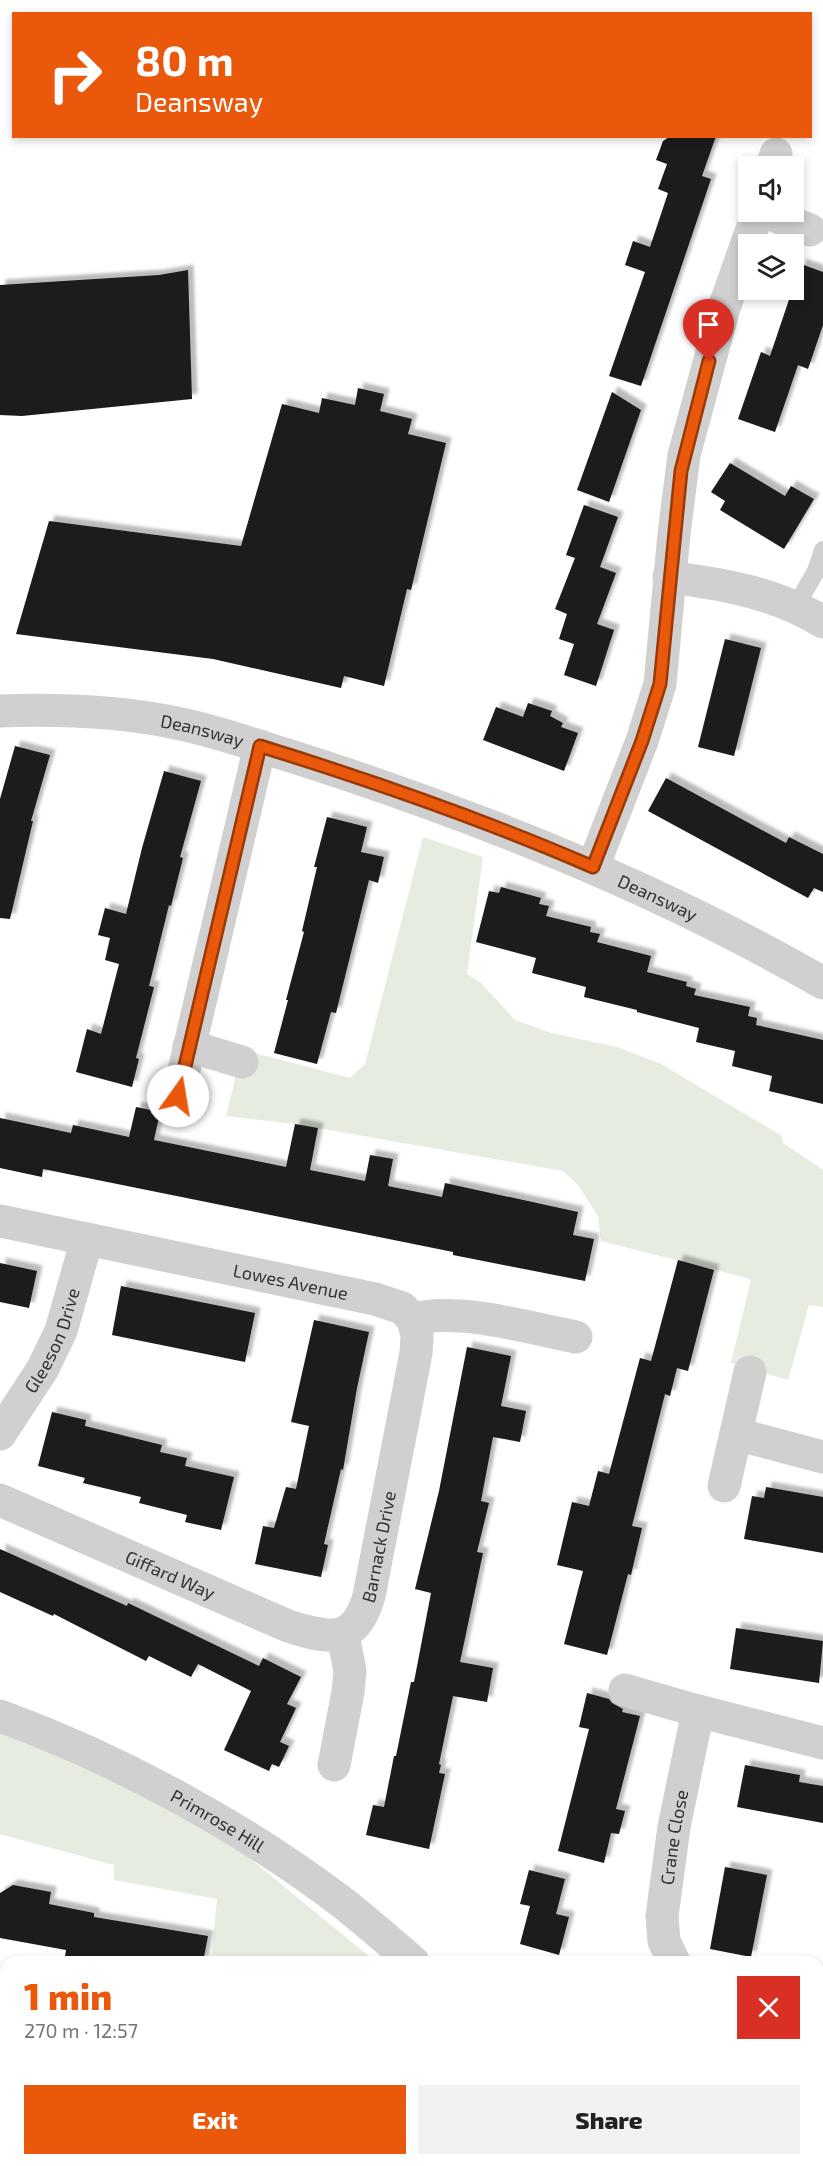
<!DOCTYPE html>
<html lang="en">
<head>
<meta charset="utf-8">
<style>
  :root { --surface:#fff; --page:#f2f2f2; --text:#222; --muted:#767676; --accent:#ea580c }
  body { margin:0; font-family:"Exo 2",sans-serif; background:var(--page); color:var(--text); height:100vh; display:flex; flex-direction:column; font-size:22px; white-space:nowrap }
  * { box-sizing:border-box; margin:0 }
  p { font-size:20px; color:var(--muted) }
  .icon { flex:none; width:33px; height:33px; fill:none; stroke:currentColor; stroke-width:2; stroke-linecap:round; stroke-linejoin:round }
  .map { position:relative; flex:1; overflow:hidden }
  .drawer { position:absolute; left:0px; top:1956px; width:824px; height:210px; display:flex; flex-direction:column; background:var(--surface); border-radius:18px 18px 0 0; box-shadow:0 3px 9px #0003 }
  .drawer>* { flex:none }
  .hud { position:absolute; left:12px; top:12px; width:800px; height:126px; border-radius:0px; box-shadow:0 3px 9px #0003; background:#ea580c; color:#fff; overflow:hidden }
  .tools { position:absolute; left:738px; top:156px; display:grid; gap:12px }
  .tools a { display:grid; place-items:center; width:66px; height:66px; border-radius:0px; background:var(--surface); box-shadow:0 3px 9px #0003; font-size:30px }
  .pin { position:absolute; display:grid; place-items:center; width:51px; height:51px; color:#fff; margin:-62px -26px; border-radius:50% 50% 50% 0; rotate:-45deg; box-shadow:0 0 6px #0007 }
  .pin .icon { rotate:45deg }
  .me { position:absolute; width:66px; margin:-33px; rotate:13deg; stroke-linejoin:round; filter:drop-shadow(0 0 4px #0008) }
  .turn { display:flex; align-items:center; gap:21px; height:126px; padding:0 24px; font-size:27px }
  .turn .icon { width:78px; height:78px; stroke-width:2.5 }
  .turn b { display:block; font-size:42px; line-height:51px }
  .round { display:grid; place-items:center; flex:none; width:63px; height:63px; border-radius:0px; background:var(--page) }
  .headline { display:flex; align-items:center; justify-content:space-between; height:102px; padding:0 24px }
  h1 { font-size:36px; font-weight:800; line-height:45px; color:var(--accent) }
  .action { display:flex; gap:12px; margin-top:auto; padding:12px 24px }
  .action a { flex:1; height:69px; border-radius:0px; background:var(--accent); color:#fff; font-size:24px; font-weight:800; line-height:69px; text-align:center }
  .action a+a { background:var(--page); color:var(--text) }
  .map>svg:first-child { display:block }
  .green { fill:#e6ecdf }
  .building { fill:#1a1a1a; filter:url(#shadow) }
  .lines { fill:none; stroke-linecap:round; stroke-linejoin:round }
  .service { stroke:#d0d0d0; stroke-width:18 }
  .minor { stroke:#d0d0d0; stroke-width:33 }
  .tertiary { stroke:#d0d0d0; stroke-width:33 }
  .route-casing { stroke:#983908; stroke-width:15 }
  .route { stroke:#ea580c; stroke-width:10 }
  .labels { text-anchor:middle; dominant-baseline:central; stroke-width:6; stroke-linejoin:round; paint-order:stroke }
  .street-label { font-size:18px; fill:#333; stroke:#fff }
</style>
</head>
<body>
<div class="map">
<svg width="823" height="2166" viewBox="0 0 823 2166">
  <defs>
    <filter id="shadow"><feDropShadow dx="5.5" dy="-5.5" stdDeviation="1.5" flood-color="#0004"/></filter>
  </defs>
  <rect width="100%" height="100%" fill="#fff"/>
  <!-- green -->
  <g class="green">
    <polygon points="423,837 483,857 467,974 480,982 515,1020 551,1033 617,1047 661,1064 782,1136 783,1143 823,1170 823,1307 809,1305 788,1380 731,1363 751,1279 601,1241 598,1216 578,1185 563,1171 295,1124 226,1116 242,1050 350,1078 365,1064"/>
    <polygon points="0,1730 158,1802 230,1842 376,1962 211,1962 217,1899 114,1880 114,1865 0,1834"/>
    <polygon points="315,2160 518,2160 513,2166 349,2166 349,2164"/>
  </g>
  <!-- building -->
  <g class="building">
    <polygon points="671,136 716,136 702,176 711,179 641,386 609,376 645,272 625,265 633,241 650,247 668,193 658,189 667,164 656,160 663,141"/>
    <polygon points="801,264 823,272 823,325 808,369 798,365 775,432 738,419 761,352 770,356"/>
    <polygon points="188,270 192,399 22,416 0,415 0,285 159,275"/>
    <polygon points="358,388 384,394 380,411 412,419 408,434 446,443 411,590 407,589 384,686 344,676 341,688 213,659 16,634 49,521 241,546 282,404 319,413 322,398 355,405"/>
    <polygon points="612,392 641,410 609,502 577,490"/>
    <polygon points="730,463 785,496 791,486 814,499 784,549 720,510 725,501 711,492"/>
    <polygon points="584,505 618,517 600,567 616,573 597,624 614,630 596,686 564,675 574,644 559,639 567,614 555,609 575,558 566,555"/>
    <polygon points="725,639 761,648 734,756 698,747"/>
    <polygon points="528,703 552,711 550,716 563,723 561,727 578,733 564,771 483,740 496,707 523,717"/>
    <polygon points="15,746 50,755 31,821 33,821 10,919 0,918 0,799"/>
    <polygon points="164,771 201,781 180,857 183,858 171,906 169,905 149,986 154,987 136,1058 139,1059 132,1087 76,1072 87,1029 101,1034 119,964 105,960 110,938 98,935 105,908 126,914 142,848"/>
    <polygon points="666,778 786,843 789,837 823,854 823,892 814,888 808,898 648,811"/>
    <polygon points="327,817 367,827 361,852 384,857 378,883 369,880 336,1013 331,1012 317,1064 274,1053 288,1000 286,1000 304,932 302,931 317,867 314,867"/>
    <polygon points="501,887 541,898 539,904 549,906 546,916 591,927 590,932 600,934 597,942 651,956 647,972 687,982 686,986 696,989 694,995 750,1007 748,1016 757,1018 756,1025 823,1040 823,1104 769,1091 772,1076 732,1066 735,1051 696,1042 699,1028 637,1012 637,1010 584,997 586,987 532,973 536,958 476,942 489,891 499,893"/>
    <polygon points="136,1107 160,1112 154,1140 286,1167 295,1124 318,1128 310,1170 365,1181 370,1155 393,1159 388,1186 442,1197 445,1183 578,1212 573,1235 594,1239 585,1281 453,1255 453,1252 43,1169 42,1177 0,1168 0,1118 71,1133 73,1125 129,1137"/>
    <polygon points="678,1260 714,1270 688,1371 677,1368 670,1396 665,1394 632,1526 642,1528 631,1575 628,1574 607,1655 564,1644 583,1571 557,1565 572,1502 589,1506 598,1471 609,1474 640,1358 651,1361"/>
    <polygon points="0,1263 37,1271 29,1308 0,1302"/>
    <polygon points="121,1286 255,1313 245,1362 112,1335"/>
    <polygon points="314,1320 369,1332 357,1388 343,1470 341,1469 324,1544 328,1545 321,1577 255,1564 263,1526 274,1528 286,1487 296,1489 309,1426 291,1422"/>
    <polygon points="467,1347 511,1356 501,1406 526,1411 520,1442 493,1437 481,1501 489,1503 477,1552 483,1553 460,1662 493,1668 487,1702 453,1696 439,1764 441,1765 439,1773 445,1774 429,1849 366,1835 373,1805 384,1807 394,1756 396,1756 411,1682 414,1682 431,1593 415,1589 439,1491"/>
    <polygon points="52,1412 86,1420 85,1426 162,1445 160,1452 187,1458 185,1466 234,1477 221,1530 185,1522 187,1515 139,1503 141,1497 83,1483 85,1478 38,1466"/>
    <polygon points="766,1487 823,1497 823,1553 744,1539 752,1496 764,1498"/>
    <polygon points="0,1549 127,1606 128,1603 259,1666 263,1658 301,1677 287,1704 296,1708 280,1742 289,1746 279,1767 272,1764 269,1771 224,1750 251,1691 198,1664 191,1677 149,1656 146,1661 54,1614 53,1616 0,1592"/>
    <polygon points="736,1628 823,1641 819,1683 730,1669"/>
    <polygon points="587,1693 609,1699 612,1703 623,1709 622,1712 640,1716 616,1809 625,1811 619,1834 611,1833 604,1863 558,1851 589,1729 579,1727"/>
    <polygon points="745,1765 800,1775 799,1782 823,1786 823,1823 737,1807"/>
    <polygon points="725,1867 767,1875 751,1957 710,1949"/>
    <polygon points="529,1870 565,1879 556,1914 569,1917 559,1955 520,1944 530,1906 520,1904"/>
    <polygon points="13,1885 51,1892 49,1904 94,1913 94,1917 208,1936 203,1962 64,1962 66,1950 0,1938 0,1893"/>
  </g>
  <g class="lines">
    <!-- service -->
    <polyline class="service" points="796,606 816,571 823,550"/>
    <!-- minor -->
    <g class="minor">
      <polyline points="772,166 776,154"/>
      <polyline points="765,212 810,230"/>
      <path d="M669 577C723 584 776 593 823 622"/>
      <path id="s1" d="M0 711C59 709 118 711 176 723 212 730 246 742 281 753 329 768 376 784 423 801 562 851 695 909 823 983"/>
      <polyline points="593,867 642,741 660,684 674,534 684,455 724,308 758,212"/>
      <polyline points="189,1046 242,1062"/>
      <polyline points="178,1096 260,746"/>
      <path id="s2" d="M0 1221 375 1299 402 1308 413 1319"/>
      <path d="M413 1319C459 1307 528 1328 576 1337"/>
      <path id="s3" d="M0 1434 42 1370 61 1331 87 1239"/>
      <polyline points="736,1434 823,1457"/>
      <polyline points="724,1486 750,1372"/>
      <path id="s4" d="M0 1500 288 1626C329 1639 355 1645 369 1596L416 1353 417 1336 413 1319"/>
      <polyline points="625,1690 698,1711"/>
      <polyline points="334,1765 348,1692 350,1671 343,1635"/>
      <path id="s5" d="M674 1962 664 1941 662 1916 674 1827 698 1711 823 1743"/>
      <polyline points="0,1997 6,1999"/>
      <polyline points="818,2023 823,2025"/>
      <polyline points="147,2166 148,2160"/>
      <polyline points="556,2166 560,2160"/>
    </g>
    <!-- tertiary -->
    <g class="tertiary">
      <path id="s6" d="M0 1716C120 1760 241 1826 343 1903 367 1922 390 1942 413 1962"/>
      <polyline points="629,2160 636,2166"/>
    </g>
  </g>
  <g class="lines">
    <!-- route casing -->
    <g class="route-casing">
      <path id="route" d="M178 1096 260 746C373 781 485 820 593 867L642 741 660 684 681 471 709 361"/>
    </g>
    <!-- route -->
    <use href="#route" class="route"/>
  </g>
  <g class="labels">
    <!-- street labels -->
    <g class="street-label">
      <text stroke="none"><textPath href="#s1" startOffset="204">Deansway</textPath></text>
      <text stroke="none"><textPath href="#s1" startOffset="690">Deansway</textPath></text>
      <text stroke="none"><textPath href="#s2" startOffset="297">Lowes Avenue</textPath></text>
      <text stroke="none"><textPath href="#s3" startOffset="108">Gleeson Drive</textPath></text>
      <text stroke="none"><textPath href="#s4" startOffset="468">Barnack Drive</textPath></text>
      <text stroke="none"><textPath href="#s4" startOffset="186">Giffard Way</textPath></text>
      <text stroke="none"><textPath href="#s6" startOffset="242">Primrose Hill</textPath></text>
      <text stroke="none"><textPath href="#s5" startOffset="128">Crane Close</textPath></text>
    </g>
  </g>
</svg>
<div class="tools">
<a><svg class="icon" aria-label="sound" viewBox="0 0 24 24"><path d="M4 9h4l5-4v14l-5-4H4zM17 9q2 3 0 6"/></svg></a>
<a><svg class="icon" aria-label="layers" viewBox="0 0 24 24"><path d="M12 4l9 5-9 5-9-5zM3 14l9 5 9-5"/></svg></a>
</div>
<div class="pin" style="left:709px;top:361px;background:#d93025"><svg class="icon" aria-label="arrive" viewBox="0 0 24 24"><path d="M6 21V4h12l-3 4 3 4H6"/></svg></div>
<svg class="me" style="left:178px;top:1096px" viewBox="-20 -20 40 40"><circle r="19" fill="#fff"/><path d="M0-13L10 11 0 6-10 11z" fill="#ea580c"/></svg>
<div class="hud">
<div class="turn"><svg class="icon" aria-label="right" viewBox="0 0 24 24"><path d="M7 20v-9h11M14 6l5 5-5 5"/></svg><div><b>80 m</b>Deansway</div></div>
</div>
<section class="drawer">
<div class="headline"><div><h1>1 min</h1><p>270 m · 12:57</p></div><a class="round" style="background:#d93025;color:#fff"><svg class="icon" aria-label="close" viewBox="0 0 24 24"><path d="M6 6l12 12M18 6L6 18"/></svg></a></div>
<div class="action"><a>Exit</a><a>Share</a></div>
</section>
</div>
</body>
</html>
